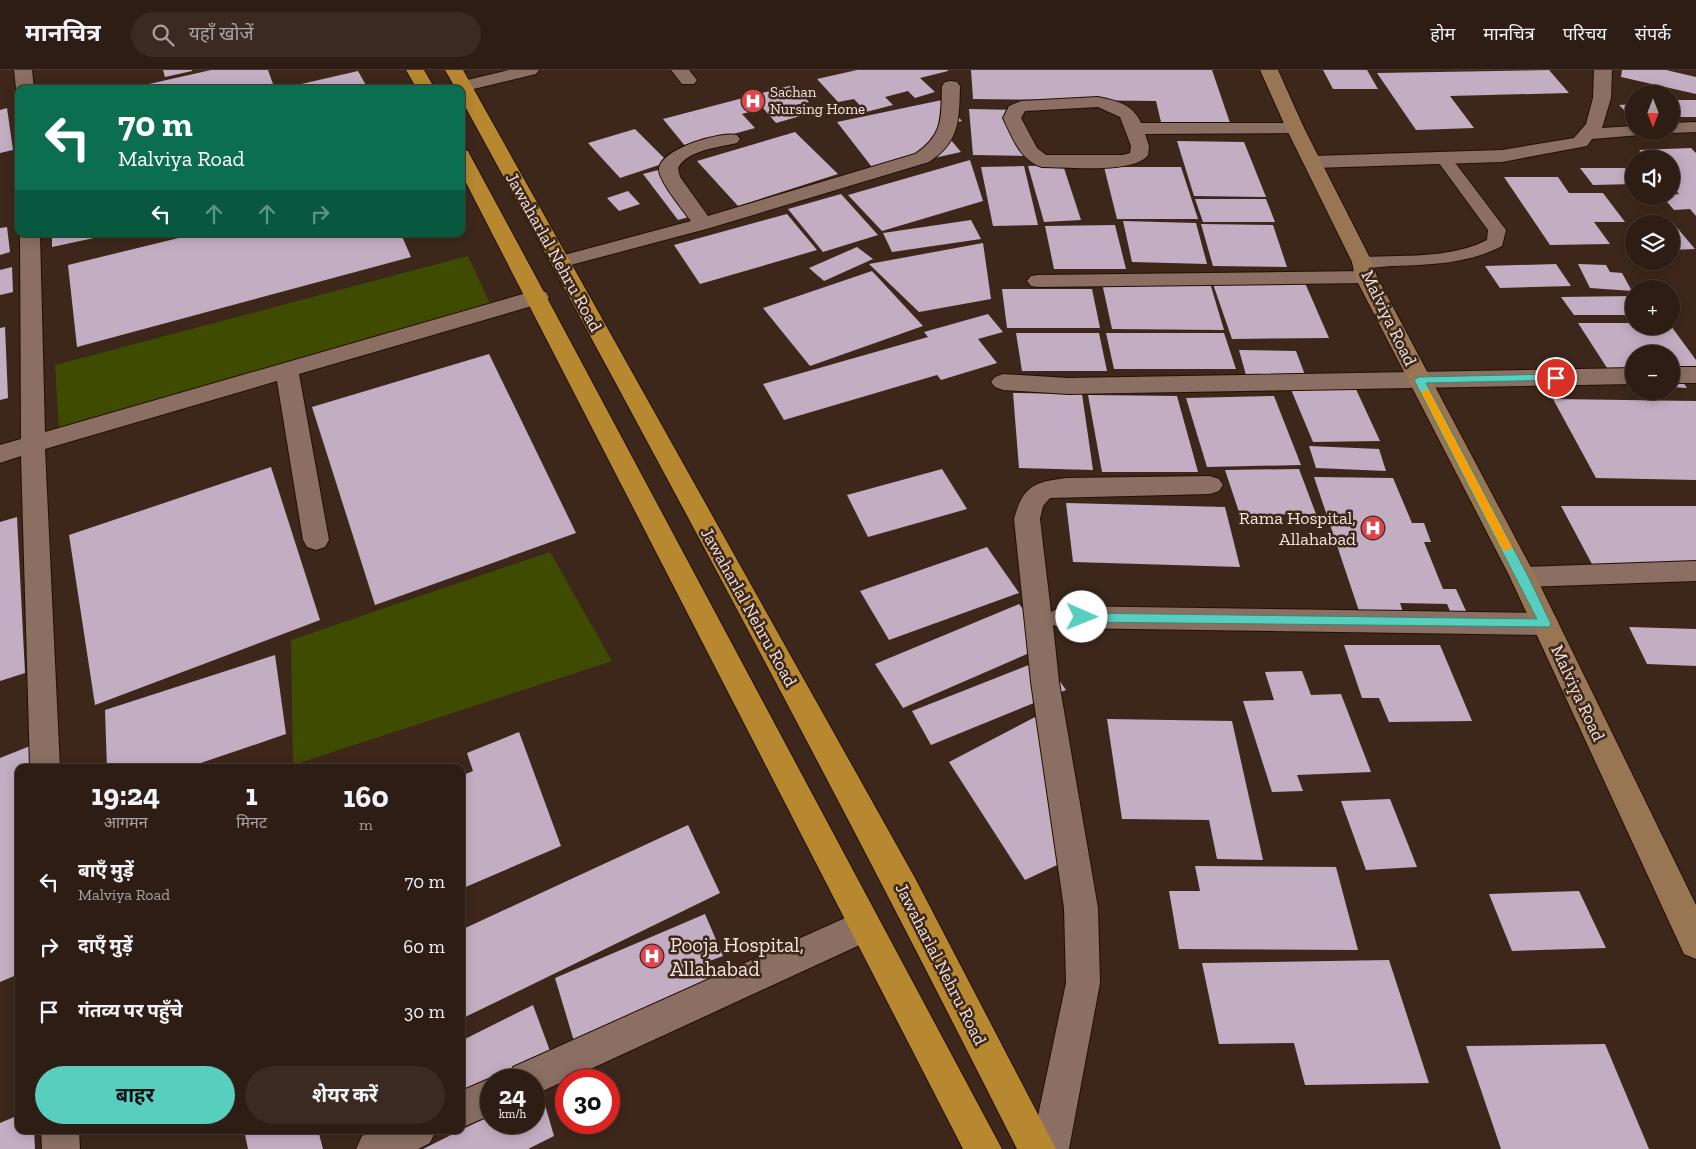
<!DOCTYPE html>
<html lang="hi">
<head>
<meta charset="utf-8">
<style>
  :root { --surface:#2e1d14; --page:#3a2a22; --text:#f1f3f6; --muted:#a7a2a0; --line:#493b34; --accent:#58cebf }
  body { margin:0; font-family:"Zilla Slab","Noto Sans Devanagari",serif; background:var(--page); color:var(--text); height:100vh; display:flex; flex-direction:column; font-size:19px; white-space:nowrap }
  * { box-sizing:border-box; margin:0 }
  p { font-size:16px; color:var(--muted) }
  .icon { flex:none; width:28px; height:28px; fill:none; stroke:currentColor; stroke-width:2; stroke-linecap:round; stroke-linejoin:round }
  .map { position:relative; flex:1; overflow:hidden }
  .sheet { position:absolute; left:15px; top:694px; width:450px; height:370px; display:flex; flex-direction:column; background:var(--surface); border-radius:10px; box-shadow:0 2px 12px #0003,0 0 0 1px var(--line) }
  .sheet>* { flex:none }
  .top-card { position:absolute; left:15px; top:15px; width:450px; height:152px; border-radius:10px; box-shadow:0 2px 12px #0003,0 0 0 1px var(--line); background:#0b6e4f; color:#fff; overflow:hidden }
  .needle { width:32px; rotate:180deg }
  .fabs { position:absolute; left:1625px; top:15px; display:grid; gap:10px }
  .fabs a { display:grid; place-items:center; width:55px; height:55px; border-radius:50%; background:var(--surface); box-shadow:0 2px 12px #0003,0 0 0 1px var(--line); font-size:25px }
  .speed { position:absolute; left:480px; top:999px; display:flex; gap:10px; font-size:25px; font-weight:700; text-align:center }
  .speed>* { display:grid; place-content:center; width:65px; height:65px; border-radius:50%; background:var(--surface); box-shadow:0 2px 12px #0003,0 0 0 1px var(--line); line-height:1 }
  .speed small { font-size:12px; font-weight:400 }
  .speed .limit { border:8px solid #d22; background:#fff; color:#111 }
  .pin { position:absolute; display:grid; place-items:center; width:42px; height:42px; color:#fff; margin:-21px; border:2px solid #fff; border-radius:50%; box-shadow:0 1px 5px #0007 }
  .me { position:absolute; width:55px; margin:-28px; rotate:91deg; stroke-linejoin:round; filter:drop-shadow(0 0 4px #0008) }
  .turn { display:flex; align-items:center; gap:18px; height:105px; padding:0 20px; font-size:22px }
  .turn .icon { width:65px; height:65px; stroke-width:2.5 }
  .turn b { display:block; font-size:35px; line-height:42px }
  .lanes { display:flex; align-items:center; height:48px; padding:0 20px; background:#0003; justify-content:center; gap:25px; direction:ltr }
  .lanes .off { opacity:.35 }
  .eta { display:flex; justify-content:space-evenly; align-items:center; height:85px; text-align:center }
  .eta b { font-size:30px; font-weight:700; line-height:35px }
  .primary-button { display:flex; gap:10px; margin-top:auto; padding:10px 20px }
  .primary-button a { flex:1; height:58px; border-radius:30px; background:var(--accent); color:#111; font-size:20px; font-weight:700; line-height:58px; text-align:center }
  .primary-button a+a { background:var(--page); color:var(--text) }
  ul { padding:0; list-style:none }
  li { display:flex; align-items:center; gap:15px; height:65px; padding:0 20px }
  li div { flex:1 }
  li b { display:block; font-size:19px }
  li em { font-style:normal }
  header { display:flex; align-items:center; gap:30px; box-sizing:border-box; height:70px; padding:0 25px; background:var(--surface); border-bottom:1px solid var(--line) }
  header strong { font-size:24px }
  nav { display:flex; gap:28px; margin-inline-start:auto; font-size:18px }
  .search { width:350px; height:45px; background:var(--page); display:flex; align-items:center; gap:12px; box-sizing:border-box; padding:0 18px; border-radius:28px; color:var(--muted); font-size:19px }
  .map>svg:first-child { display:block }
  .green { fill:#3f4b00 }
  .building { fill:#c3adc2 }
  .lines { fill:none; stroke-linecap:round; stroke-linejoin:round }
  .lane-casing { stroke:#230f05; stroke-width:2 }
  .street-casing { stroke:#230f05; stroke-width:2 }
  .secondary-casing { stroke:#230f05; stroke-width:2 }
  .highway-casing { stroke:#230f05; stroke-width:2 }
  .lane { fill:#8a6f62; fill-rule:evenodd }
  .street { fill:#8a6f62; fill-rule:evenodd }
  .secondary { fill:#987653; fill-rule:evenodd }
  .highway { fill:#b78830; fill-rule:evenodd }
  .route { fill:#58cebf; stroke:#39867c }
  .slow { fill:#f59e0b }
  .labels { text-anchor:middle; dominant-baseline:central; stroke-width:5; stroke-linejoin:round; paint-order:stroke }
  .far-poi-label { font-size:15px; fill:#f3e4dc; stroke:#3d271b; text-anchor:start }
  .street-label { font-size:18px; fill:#f3e4dc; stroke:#3d271b }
  .poi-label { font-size:18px; fill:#f3e4dc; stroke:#3d271b; text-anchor:end }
  .near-poi-label { font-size:21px; fill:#f3e4dc; stroke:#3d271b; text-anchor:start }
</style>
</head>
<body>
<header>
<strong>मानचित्र</strong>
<div class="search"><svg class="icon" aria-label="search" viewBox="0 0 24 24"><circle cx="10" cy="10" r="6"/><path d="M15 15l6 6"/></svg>यहाँ खोजें</div>
<nav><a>होम</a><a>मानचित्र</a><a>परिचय</a><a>संपर्क</a></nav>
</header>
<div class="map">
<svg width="1696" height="1079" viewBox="0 0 1696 1079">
  <rect width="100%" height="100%" fill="#3d271b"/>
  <!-- green -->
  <g class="green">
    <polygon points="468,186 493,240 59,360 55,295"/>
    <polygon points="550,482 612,591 293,695 291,570"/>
  </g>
  <!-- building -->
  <g class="building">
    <polygon points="163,0 192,0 192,1 165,7"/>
    <polygon points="211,0 268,0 273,14 251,19 127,19"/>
    <polygon points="857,0 948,0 948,1 920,8 935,22 915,28 908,21 885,27 893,35 866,42 854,29 838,32 817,9"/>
    <polygon points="971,0 1212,0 1230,53 1161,52 1156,31 973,29"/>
    <polygon points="1323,0 1367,0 1378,19 1333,19"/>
    <polygon points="1549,0 1569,23 1450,26 1474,58 1416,60 1377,3"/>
    <polygon points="1622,0 1666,0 1696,7 1696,24 1621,7"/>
    <polygon points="358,1 368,19 284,19 284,18"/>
    <polygon points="793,15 809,32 795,35 804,45 776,53 763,38 742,44 755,58 686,77 663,49"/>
    <polygon points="942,30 962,51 939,56 961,82 875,101 837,52"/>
    <polygon points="1671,30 1696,30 1696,47 1679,47 1671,39"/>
    <polygon points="1634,34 1632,48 1619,35"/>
    <polygon points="7,38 13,80 0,83 0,40"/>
    <polygon points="969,39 1018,40 1025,86 973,85"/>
    <polygon points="635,59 668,92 620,108 588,73"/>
    <polygon points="795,62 838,104 738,136 697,91"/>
    <polygon points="1177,71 1244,72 1266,127 1194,126"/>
    <polygon points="1691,78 1696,83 1696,146 1690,139 1674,140 1662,126 1679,124 1671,115 1671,89 1647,89 1639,80"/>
    <polygon points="970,90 983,131 882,161 848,125"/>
    <polygon points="1063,95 1081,150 1044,152 1028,96"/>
    <polygon points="1024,96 1038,155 993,156 981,97"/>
    <polygon points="670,97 706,142 678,150 643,104"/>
    <polygon points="1104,97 1181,97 1198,149 1117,149"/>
    <polygon points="1580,98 1625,98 1634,110 1634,114 1593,115"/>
    <polygon points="1504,107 1558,107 1569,123 1603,123 1625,152 1594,152 1610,174 1550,175"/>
    <polygon points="628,121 640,134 619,141 607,128"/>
    <polygon points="841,124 878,165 823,182 788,139"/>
    <polygon points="1195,129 1266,129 1275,152 1203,152"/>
    <polygon points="787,144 817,180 700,214 674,175"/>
    <polygon points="971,150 981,169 892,182 883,163"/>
    <polygon points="1123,151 1196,153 1207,194 1132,192"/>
    <polygon points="1671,153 1673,153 1695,179 1671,180"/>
    <polygon points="1201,154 1273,155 1287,197 1213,196"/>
    <polygon points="1115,155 1126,199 1054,199 1045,156"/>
    <polygon points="7,157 10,182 0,185 0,158"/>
    <polygon points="52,164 108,164 108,165 52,177"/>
    <polygon points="195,164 401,164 411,187 77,277 68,195"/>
    <polygon points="983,173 991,229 919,242 869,194"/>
    <polygon points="857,177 873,189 824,211 809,198"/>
    <polygon points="1556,194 1571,216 1500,218 1485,196"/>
    <polygon points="1578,194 1606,195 1610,202 1622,203 1632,221 1590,218"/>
    <polygon points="12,197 13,222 0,225 0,200"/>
    <polygon points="872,201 923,256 810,296 763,238"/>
    <polygon points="1102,213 1210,213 1224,260 1112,259"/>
    <polygon points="1305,213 1329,268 1232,269 1213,214"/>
    <polygon points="1002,219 1092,219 1100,258 1007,258"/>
    <polygon points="1634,226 1634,245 1574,245 1561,227"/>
    <polygon points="988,244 1003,262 978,269 997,293 941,310 937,305 784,350 763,314 928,267 924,262"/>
    <polygon points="1578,253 1634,253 1634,256 1671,256 1696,290 1696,298 1673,298 1687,318 1671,317 1671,284 1634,284 1634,301 1609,301"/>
    <polygon points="5,257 8,328 0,330 0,258"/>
    <polygon points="1016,263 1099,263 1107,301 1022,301"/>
    <polygon points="1106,263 1224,263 1236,299 1114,299"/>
    <polygon points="1239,280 1296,281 1305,305 1246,305"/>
    <polygon points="489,284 576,463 375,535 312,337"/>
    <polygon points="1354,315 1380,371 1313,372 1290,317"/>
    <polygon points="1013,323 1082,324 1093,400 1019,398"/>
    <polygon points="1088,325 1177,326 1198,402 1102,402"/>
    <polygon points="1274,326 1301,395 1207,397 1186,328"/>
    <polygon points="1553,329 1696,331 1696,410 1596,408"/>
    <polygon points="1309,376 1379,379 1386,401 1316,398"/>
    <polygon points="271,397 320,550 95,635 69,465"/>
    <polygon points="942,399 967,439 868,467 847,425"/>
    <polygon points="1299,399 1316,444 1240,445 1225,400"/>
    <polygon points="1314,407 1393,408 1412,453 1424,453 1431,472 1424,472 1443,519 1456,519 1466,541 1450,541 1447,534 1400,533 1403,542 1359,541"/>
    <polygon points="1066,433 1225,437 1240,497 1073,492"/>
    <polygon points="1561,436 1696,436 1696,496 1593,496"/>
    <polygon points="17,447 25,603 0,611 0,452"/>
    <polygon points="987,477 1019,523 889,570 860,521"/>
    <polygon points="1019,534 1050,574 903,638 875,594"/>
    <polygon points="1629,557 1696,559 1696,596 1647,594"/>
    <polygon points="1344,575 1440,575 1472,651 1389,652 1379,628 1362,628"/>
    <polygon points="275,585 286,664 186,698 107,698 105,640"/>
    <polygon points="1044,589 1066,620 931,675 912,641"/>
    <polygon points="1302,601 1311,625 1341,624 1371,702 1297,705 1303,721 1272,722 1243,631 1274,630 1265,602"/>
    <polygon points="1062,633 1087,781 1025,810 949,692"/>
    <polygon points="1107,649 1232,651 1263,790 1217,789 1209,750 1122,749"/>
    <polygon points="519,662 561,776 461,819 461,706 473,701 467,683"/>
    <polygon points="35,674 38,698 19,698 19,904 0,912 0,688"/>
    <polygon points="1390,729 1417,797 1366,800 1341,731"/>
    <polygon points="688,755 720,823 461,949 461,860"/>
    <polygon points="1195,796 1336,797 1358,880 1179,879 1169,821 1200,821"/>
    <polygon points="1579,821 1606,878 1512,881 1489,824"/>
    <polygon points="705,844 723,886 704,893 713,916 576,978 555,908"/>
    <polygon points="1389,890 1429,1013 1305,1015 1294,973 1219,974 1202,893"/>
    <polygon points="533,935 553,989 514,1010 491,1010 491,1022 461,1037 461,971"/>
    <polygon points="1605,974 1649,1079 1501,1079 1466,976"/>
    <polygon points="541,1021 554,1066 528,1079 423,1079 491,1045 491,1052 534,1052 534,1024"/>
    <polygon points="19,1045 19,1060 34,1060 35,1079 0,1079 0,1053"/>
    <polygon points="244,1060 318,1060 323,1079 248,1079"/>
  </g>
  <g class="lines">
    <!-- lane casing -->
    <g class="lane-casing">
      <path id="lane" d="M1444 84 1450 86 1506 160 1502 176C1468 194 1429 195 1391 196 1379 197 1367 199 1356 196L1353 192 1356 188 1362 187C1403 185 1450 189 1487 170L1488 160 1436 89Z"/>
    </g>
    <!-- street casing -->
    <g class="street-casing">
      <g id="street">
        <polygon points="14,0 32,0 34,19 19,19 19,23 16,19"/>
        <polygon points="509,0 539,0 536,4 461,22 461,19 452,17 455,13"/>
        <polygon points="671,0 689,0 697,10 694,14 682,14"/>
        <polygon points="1594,0 1612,0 1611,28 1602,58 1634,56 1634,61 1643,61 1640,65 1592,69 1587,76 1502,92 1313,98 1306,96 1304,92 1306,88 1313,86 1502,80 1574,68 1586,54 1593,28"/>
        <path d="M951 11 957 12 960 16C959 51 960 71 929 92L710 158 567 196 560 198 553 196 550 192 553 188 691 151C684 141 657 109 659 98 663 78 721 61 737 65L740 69 737 73C720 77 687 80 678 98L680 107 708 146 915 84C944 65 941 47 942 16L945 12Z"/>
        <path d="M1098 27C1117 31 1133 34 1141 53H1295L1301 54 1304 58 1301 62 1295 63 1145 64 1149 76 1148 85C1135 104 1065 97 1042 97 1020 91 1012 66 1003 48L1009 36 1021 31ZM1098 37 1120 47 1131 76 1130 83 1123 85H1046L1037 78 1021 48 1025 41Z"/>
        <polygon points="1696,52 1696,62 1671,63 1664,61 1671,61 1671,53"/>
        <polygon points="20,164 40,164 45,362 530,222 538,220 546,222 549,227 546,232 299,304 329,470 325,477 316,480 307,477 303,470 277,311 45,379 60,698 30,698 21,386 0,393 0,375 21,369"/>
        <polygon points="1366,201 1373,202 1377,207 1373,212 1366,213 1038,217 1031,216 1027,211 1031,206 1038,205"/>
        <rect x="1671" y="297" width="25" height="16"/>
        <polygon points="1634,298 1634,314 1068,324 1003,320 995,317 991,312 995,307 1003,304 1068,308"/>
        <path d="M1210 406 1219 409 1223 415 1219 421 1210 424 1050 428 1043 436 1040 449 1051 542 1062 536 1545 543 1555 546 1559 554 1555 562 1545 565 1062 558 1053 555 1059 612 1098 838 1100 913 1069 1079H1031L1066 913 1064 838 1031 612 1014 449C1023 416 1034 412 1066 408Z"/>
        <polygon points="1696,491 1696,511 1523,517 1513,514 1510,507 1513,500 1523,497"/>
        <polygon points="863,840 875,844 880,856 875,868 534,1025 534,1010 508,1010 513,997"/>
        <polygon points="491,1008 497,1010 491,1010 491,1045 461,1058 461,1021"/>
        <polygon points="41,1060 79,1060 80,1079 42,1079"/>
        <polygon points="374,1060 436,1060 430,1073 418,1079 356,1079 362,1066"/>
      </g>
    </g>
    <!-- secondary casing -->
    <g class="secondary-casing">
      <polygon id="secondary" points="1260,0 1278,0 1304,58 1372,192 1377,207 1536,507 1696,835 1696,889 1684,884 1510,507 1355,207 1352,192 1286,58"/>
    </g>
    <!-- highway casing -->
    <g class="highway-casing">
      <g id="highway">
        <polygon points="406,0 424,0 435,19 417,19"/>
        <path d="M445 0H463L915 808 1056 1079H1017C839 725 651 376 461 29V19H456Z"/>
        <polygon points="461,79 468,81 470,85 537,209 1002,1079 963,1079 461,103"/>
      </g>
    </g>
    <!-- lane -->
    <use href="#lane" class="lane"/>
    <!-- street -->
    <use href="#street" class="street"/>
    <!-- secondary -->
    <use href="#secondary" class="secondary"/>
    <!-- highway -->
    <use href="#highway" class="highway"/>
  </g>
  <!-- route -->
  <polygon class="route" points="1556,304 1561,308 1559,310 1426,313 1529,508 1551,554 1549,557 1082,552 1076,547 1082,543 1537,549 1414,310 1419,307"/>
  <!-- slow -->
  <polygon class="slow" points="1425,319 1430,322 1512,477 1511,480 1503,480 1501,477 1421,322"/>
  <!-- icons -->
  <defs>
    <g id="hospital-disc" transform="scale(1.25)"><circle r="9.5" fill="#e0444e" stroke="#3d271b"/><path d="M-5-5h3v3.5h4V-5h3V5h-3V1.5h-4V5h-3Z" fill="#fff"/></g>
  </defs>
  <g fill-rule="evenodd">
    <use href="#hospital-disc" x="753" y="31"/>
    <use href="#hospital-disc" x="1373" y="458"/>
    <use href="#hospital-disc" x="652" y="886"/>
  </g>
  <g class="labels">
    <!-- far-poi labels -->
    <g class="far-poi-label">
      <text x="770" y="22">Sachan<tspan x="770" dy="17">Nursing Home</tspan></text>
    </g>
    <!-- street labels -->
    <g class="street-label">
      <text transform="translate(554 182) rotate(61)">Jawaharlal Nehru Road</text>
      <text transform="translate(1389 248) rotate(64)">Malviya Road</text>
      <text transform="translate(749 537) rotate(61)">Jawaharlal Nehru Road</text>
      <text transform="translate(1578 623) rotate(65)">Malviya Road</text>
      <text transform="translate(941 894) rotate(63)">Jawaharlal Nehru Road</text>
    </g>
    <!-- poi labels -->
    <g class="poi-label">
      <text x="1356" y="448">Rama Hospital,<tspan x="1356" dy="21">Allahabad</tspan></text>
    </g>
    <!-- near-poi labels -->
    <g class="near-poi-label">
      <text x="670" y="874">Pooja Hospital,<tspan x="670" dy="24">Allahabad</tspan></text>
    </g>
  </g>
</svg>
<div class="fabs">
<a><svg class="needle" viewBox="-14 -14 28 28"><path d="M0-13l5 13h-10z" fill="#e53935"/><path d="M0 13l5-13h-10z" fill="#a7a2a0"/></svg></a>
<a><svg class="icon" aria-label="sound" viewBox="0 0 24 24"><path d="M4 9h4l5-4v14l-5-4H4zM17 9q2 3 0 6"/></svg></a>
<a><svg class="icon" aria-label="layers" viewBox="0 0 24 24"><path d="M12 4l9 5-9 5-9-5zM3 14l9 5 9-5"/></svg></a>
<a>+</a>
<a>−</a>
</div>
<div class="speed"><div>24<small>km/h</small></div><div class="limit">30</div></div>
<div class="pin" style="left:1556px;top:308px;background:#d93025"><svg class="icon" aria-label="arrive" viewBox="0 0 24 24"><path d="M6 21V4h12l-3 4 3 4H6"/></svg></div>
<svg class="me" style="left:1082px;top:547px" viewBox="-20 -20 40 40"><circle r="19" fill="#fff"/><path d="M0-13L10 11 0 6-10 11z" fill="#58cebf"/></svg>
<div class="top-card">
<div class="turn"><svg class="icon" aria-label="left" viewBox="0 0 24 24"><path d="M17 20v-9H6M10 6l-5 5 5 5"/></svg><div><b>70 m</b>Malviya Road</div></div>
<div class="lanes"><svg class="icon" aria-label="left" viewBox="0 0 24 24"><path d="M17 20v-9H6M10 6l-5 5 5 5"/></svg><svg class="icon off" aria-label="ahead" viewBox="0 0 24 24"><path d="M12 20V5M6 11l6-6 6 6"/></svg><svg class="icon off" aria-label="ahead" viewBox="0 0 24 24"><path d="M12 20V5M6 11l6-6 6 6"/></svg><svg class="icon off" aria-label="right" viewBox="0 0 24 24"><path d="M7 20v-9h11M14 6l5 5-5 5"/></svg></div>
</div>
<section class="sheet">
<div class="eta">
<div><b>19:24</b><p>आगमन</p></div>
<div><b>1</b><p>मिनट</p></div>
<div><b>160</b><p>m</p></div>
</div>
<ul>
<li><svg class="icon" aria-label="left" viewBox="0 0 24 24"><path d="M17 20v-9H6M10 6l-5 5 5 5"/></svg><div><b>बाएँ मुड़ें</b><p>Malviya Road</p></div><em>70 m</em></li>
<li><svg class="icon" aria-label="right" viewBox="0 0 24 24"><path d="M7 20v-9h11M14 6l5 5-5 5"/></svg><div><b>दाएँ मुड़ें</b></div><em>60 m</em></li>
<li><svg class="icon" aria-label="arrive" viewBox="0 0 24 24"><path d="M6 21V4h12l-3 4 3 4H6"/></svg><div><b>गंतव्य पर पहुँचे</b></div><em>30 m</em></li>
</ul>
<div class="primary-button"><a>बाहर</a><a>शेयर करें</a></div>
</section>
</div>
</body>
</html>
